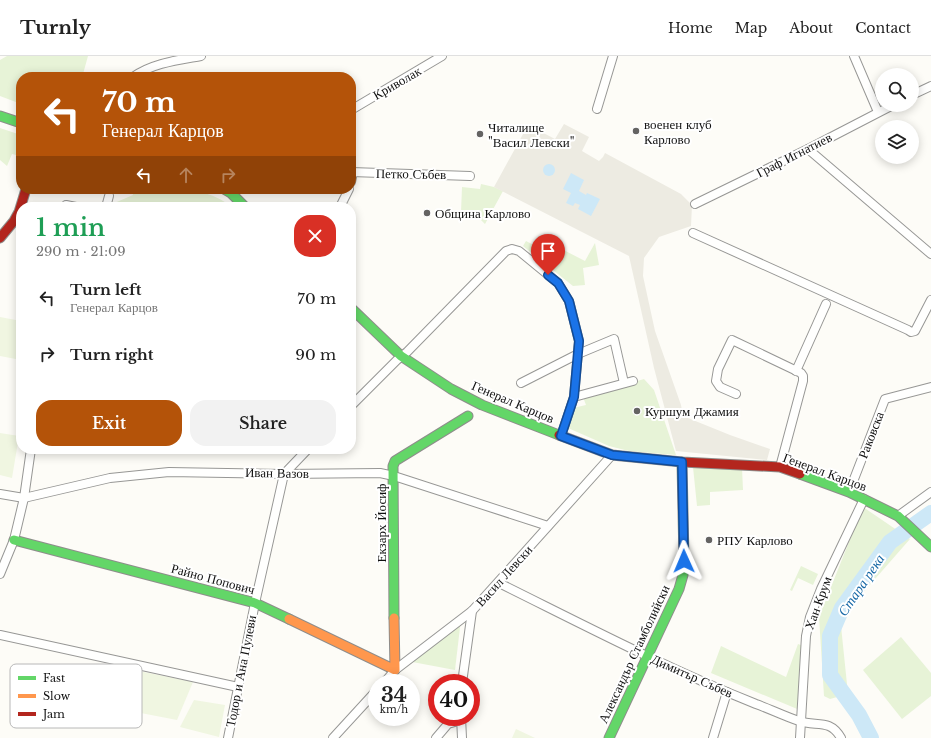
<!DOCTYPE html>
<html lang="en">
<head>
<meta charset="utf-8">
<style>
  :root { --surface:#fff; --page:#f2f2f2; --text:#222; --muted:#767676; --line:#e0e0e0; --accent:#b45309 }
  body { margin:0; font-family:"Libre Baskerville",serif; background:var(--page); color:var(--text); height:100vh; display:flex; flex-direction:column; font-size:15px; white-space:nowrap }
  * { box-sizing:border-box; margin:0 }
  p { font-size:13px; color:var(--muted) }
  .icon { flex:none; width:22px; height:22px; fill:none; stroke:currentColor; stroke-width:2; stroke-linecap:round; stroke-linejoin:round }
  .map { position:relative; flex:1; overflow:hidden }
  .drawer { position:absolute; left:16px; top:146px; width:340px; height:252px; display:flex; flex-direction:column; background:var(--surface); border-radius:16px; box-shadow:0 2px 10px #0003 }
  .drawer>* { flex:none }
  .guide { position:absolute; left:16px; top:16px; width:340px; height:122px; border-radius:16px; box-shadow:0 2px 10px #0003; background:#b45309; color:#fff; overflow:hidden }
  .fabs { position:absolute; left:875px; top:12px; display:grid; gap:8px }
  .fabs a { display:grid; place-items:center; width:44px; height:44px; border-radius:50%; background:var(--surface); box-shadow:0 2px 10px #0003; font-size:20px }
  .speed { position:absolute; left:368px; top:618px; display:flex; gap:8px; font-size:20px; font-weight:700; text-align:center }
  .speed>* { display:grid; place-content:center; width:52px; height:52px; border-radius:50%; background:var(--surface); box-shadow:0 2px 10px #0003; line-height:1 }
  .speed small { font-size:10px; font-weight:400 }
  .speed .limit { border:6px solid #d22; background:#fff; color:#111 }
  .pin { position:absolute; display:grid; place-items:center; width:34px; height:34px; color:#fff; margin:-41px -17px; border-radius:50% 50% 50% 0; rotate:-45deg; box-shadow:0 0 4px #0007 }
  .pin .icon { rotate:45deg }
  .me { position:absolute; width:44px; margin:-22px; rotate:359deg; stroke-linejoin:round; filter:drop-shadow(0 0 3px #0008) }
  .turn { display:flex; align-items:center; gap:14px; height:84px; padding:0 20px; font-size:18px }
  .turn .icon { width:52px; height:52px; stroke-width:2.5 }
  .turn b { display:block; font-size:28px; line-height:34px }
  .lanes { display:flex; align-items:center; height:38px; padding:0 20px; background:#0003; justify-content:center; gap:20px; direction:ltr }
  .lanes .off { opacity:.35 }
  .round { display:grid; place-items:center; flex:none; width:42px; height:42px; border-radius:16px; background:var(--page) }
  .headline { display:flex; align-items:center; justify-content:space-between; height:68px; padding:0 20px }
  h1 { font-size:24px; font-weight:600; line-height:30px; color:#1e9e55 }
  .action { display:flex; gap:8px; margin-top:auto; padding:8px 20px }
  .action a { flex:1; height:46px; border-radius:16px; background:var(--accent); color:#fff; font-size:16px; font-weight:600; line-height:46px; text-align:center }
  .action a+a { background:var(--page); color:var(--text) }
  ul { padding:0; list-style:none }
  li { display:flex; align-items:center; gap:12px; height:56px; padding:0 20px }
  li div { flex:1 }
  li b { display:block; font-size:15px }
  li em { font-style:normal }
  header { display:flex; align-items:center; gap:24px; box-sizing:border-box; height:56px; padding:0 20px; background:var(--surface); border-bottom:1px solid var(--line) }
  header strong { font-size:19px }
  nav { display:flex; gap:22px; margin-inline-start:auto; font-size:14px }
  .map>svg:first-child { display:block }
  .green { fill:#e7f3d7 }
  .pitch { fill:#f0f6e1 }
  .plaza { fill:#edebe2 }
  .water { fill:#cde8f7 }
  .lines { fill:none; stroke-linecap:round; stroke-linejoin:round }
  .river { stroke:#cde8f7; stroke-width:16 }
  .street-casing { stroke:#979795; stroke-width:10 }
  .fast-casing { stroke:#8e8d8b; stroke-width:11 }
  .slow-casing { stroke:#8e8d8b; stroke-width:11 }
  .jam-casing { stroke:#8e8d8b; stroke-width:11 }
  .street { stroke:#fffffe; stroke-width:8 }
  .fast { stroke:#63d668; stroke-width:9 }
  .slow { stroke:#ff974d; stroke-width:9 }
  .jam { stroke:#b3261e; stroke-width:9 }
  .route-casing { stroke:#114b97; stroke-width:10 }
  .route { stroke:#1a73e8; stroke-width:7 }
  .poi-dot { fill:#646362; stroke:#fff; stroke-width:1.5 }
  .labels { text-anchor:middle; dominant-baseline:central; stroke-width:4; stroke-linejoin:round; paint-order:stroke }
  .street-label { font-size:13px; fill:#111; stroke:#fff }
  .poi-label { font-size:13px; fill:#111; stroke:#fff; text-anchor:start }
  .water-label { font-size:14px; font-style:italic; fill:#1768a6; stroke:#fff }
  .key { fill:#fff; stroke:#b8b8b8; stroke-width:1 }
  .key-label { font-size:11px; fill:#111 }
</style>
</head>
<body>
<header>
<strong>Turnly</strong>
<nav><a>Home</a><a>Map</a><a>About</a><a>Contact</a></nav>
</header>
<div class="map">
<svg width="931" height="682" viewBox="0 0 931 682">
  <rect width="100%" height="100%" fill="#fdfcf7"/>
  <!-- green -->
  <g class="green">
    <polygon points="7,0 88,0 83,18 93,21 21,21 21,48 0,40 0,4"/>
    <polygon points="0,72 21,79 20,100 12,98 7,110 0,104"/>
    <polygon points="481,128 494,131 503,135 485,168 474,157 461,156 462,131 480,133"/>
    <path d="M132 133C166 133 199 128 228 148L226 151H105L133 139Z"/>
    <polygon points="526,185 543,194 548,186 585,205 595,187 599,209 583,212 585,229 573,230 523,190"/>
    <polygon points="644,323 654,334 676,399 629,395 609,390 568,372 573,352 586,349 583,341"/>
    <polygon points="693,411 742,412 743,434 710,436 710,449 697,450"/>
    <polygon points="863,451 910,483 847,555 841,570 848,638 830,643 824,640 819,561"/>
    <polygon points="801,510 818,518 813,529 798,522 792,535 790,534"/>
    <polygon points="461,563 455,614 407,605"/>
    <polygon points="901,581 931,617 931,640 902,663 863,614"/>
    <polygon points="798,588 806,591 802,655 711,617 721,590 786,621"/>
  </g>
  <!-- pitch -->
  <g class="pitch">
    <polygon points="0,261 21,265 21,304 0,300"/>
    <polygon points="0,377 19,380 12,422 0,419"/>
    <polygon points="129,613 193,626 177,664 120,653"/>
    <polygon points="194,644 225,649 219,681 180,671"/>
    <polygon points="516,673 535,682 512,682"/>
  </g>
  <!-- plaza -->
  <polygon class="plaza" points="564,68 589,81 582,95 599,105 603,101 605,97 681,138 692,149 691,170 659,181 644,202 643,220 655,275 681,349 683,360 730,379 770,393 767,404 676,395 654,312 629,200 494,131 528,69 555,83"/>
  <!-- water -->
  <g class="water">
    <circle cx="549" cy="114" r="6"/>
    <polygon points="571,117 584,124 579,135 586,139 587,137 600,143 591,160 578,153 580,149 575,147 573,150 566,147 571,137 563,133"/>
  </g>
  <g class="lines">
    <!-- river -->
    <polyline class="river" points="871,682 859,659 830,619 830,580 842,552 890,486 931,457"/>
    <!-- street casing -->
    <g class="street-casing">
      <g id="street">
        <polyline points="854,0 878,56"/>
        <path d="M133 21C152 7 179 4 201 0"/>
        <polyline points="912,39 931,30"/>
        <polyline points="597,53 613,0"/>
        <polyline points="351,54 442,0"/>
        <polyline points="808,93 931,198"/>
        <polyline points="351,116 470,120"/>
        <polyline points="351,126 353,116"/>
        <polyline points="695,148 808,93 893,49"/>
        <polyline points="66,151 66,149 76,151"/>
        <polyline points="106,151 109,140"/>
        <polyline points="340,151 349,133"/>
        <polyline points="693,177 908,274 911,276 915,275 931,244"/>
        <polyline points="796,315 826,248"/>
        <polyline points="521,327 578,298 614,283 624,327"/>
        <polyline points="736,338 720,331 716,325 718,313 732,284 801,317 803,320 803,325 780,411"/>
        <polyline points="351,350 397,304 407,296 506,195 512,193 519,195 558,227 569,245 579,285 574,341"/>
        <polyline points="561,380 574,341 633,325"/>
        <polyline points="849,436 885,343 931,331"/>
        <polyline points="0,438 24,442 110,422 169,416 284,418 380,417 394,420 548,470"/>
        <polyline points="898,460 931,436"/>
        <polyline points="0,518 14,484 24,442 31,393"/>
        <path d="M499 527C584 569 668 613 756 648 770 653 784 660 799 665 816 671 830 662 841 682"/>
        <polyline points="0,579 238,631"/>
        <polyline points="384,627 395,614 472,555 612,399"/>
        <polyline points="462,627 472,555"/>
        <polyline points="461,661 462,682"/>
        <polyline points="228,682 255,547 284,418 308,393"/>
        <polyline points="333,682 377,634"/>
        <polyline points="436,682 448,668 461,664"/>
        <polyline points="713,682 727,636"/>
        <polyline points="800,682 806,580 810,561 821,533 864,443"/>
      </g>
    </g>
    <!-- fast casing -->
    <g class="fast-casing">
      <g id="fast">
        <polyline points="0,60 21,67"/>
        <polyline points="224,133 231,137 245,151"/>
        <polyline points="351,252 401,300 451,333 482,349 559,379"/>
        <polyline points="800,418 849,436 898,460 931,491"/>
        <polyline points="14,484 255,547 289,563"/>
        <polyline points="394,562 393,410 395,405 468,360"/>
        <polyline points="609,682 679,533 683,519 684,505 682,406"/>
      </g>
    </g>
    <!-- slow casing -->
    <g class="slow-casing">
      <polyline id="slow" points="289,563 395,614 394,562"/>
    </g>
    <!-- jam casing -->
    <g class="jam-casing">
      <g id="jam">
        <polyline points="0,182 14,165 19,156 26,133"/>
        <polyline points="559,379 612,399 682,406 780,411 800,418"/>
      </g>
    </g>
    <!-- street -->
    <use href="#street" class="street"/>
    <!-- fast -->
    <use href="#fast" class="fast"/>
    <!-- slow -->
    <use href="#slow" class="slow"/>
    <!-- jam -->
    <use href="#jam" class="jam"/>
  </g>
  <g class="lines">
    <!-- route casing -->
    <g class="route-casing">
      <polyline id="route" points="548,219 558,227 569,245 579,285 574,341 561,380 612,399 682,406 684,505"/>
    </g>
    <!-- route -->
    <use href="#route" class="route"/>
  </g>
  <!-- markers -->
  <g class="poi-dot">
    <circle cx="636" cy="75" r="4"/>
    <circle cx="480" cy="78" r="4"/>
    <circle cx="427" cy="157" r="4"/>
    <circle cx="637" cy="355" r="4"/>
    <circle cx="709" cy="484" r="4"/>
  </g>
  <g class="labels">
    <!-- street labels -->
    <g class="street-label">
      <text transform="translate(397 27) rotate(-30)">Криволак</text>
      <text transform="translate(794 99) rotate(-27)">Граф Игнатиев</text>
      <text transform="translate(411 118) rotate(1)">Петко Събев</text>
      <text transform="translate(513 346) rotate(23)">Генерал Карцов</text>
      <text transform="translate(871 379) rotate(-69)">Раковска</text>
      <text transform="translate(825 416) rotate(20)">Генерал Карцов</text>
      <text transform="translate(277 417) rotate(1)">Иван Вазов</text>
      <text transform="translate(381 467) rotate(-90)">Екзарх Йосиф</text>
      <text transform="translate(504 520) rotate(-48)">Васил Левски</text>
      <text transform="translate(213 523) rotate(15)">Райно Попович</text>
      <text transform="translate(818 547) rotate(-70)">Хан Крум</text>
      <text transform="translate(634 598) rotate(-65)">Александър Стамболийски</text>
      <text transform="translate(241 615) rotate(-79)">Тодор и Ана Пулеви</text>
      <text transform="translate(692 620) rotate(24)">Димитър Събев</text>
    </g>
    <!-- poi labels -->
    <g class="poi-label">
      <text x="644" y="68">военен клуб<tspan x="644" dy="15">Карлово</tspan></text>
      <text x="488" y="71">Читалище<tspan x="488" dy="15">"Васил Левски"</tspan></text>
      <text x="435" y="157">Община Карлово</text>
      <text x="645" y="355">Куршум Джамия</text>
      <text x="717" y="484">РПУ Карлово</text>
    </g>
    <!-- water labels -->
    <g class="water-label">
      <text transform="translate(861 529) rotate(-56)">Стара река</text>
    </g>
  </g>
  <!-- legend -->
  <rect x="10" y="608" width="132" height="64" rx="6" class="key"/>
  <rect x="18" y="620" width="18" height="4" fill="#63d668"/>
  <rect x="18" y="638" width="18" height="4" fill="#ff974d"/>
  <rect x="18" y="656" width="18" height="4" fill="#b3261e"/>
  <g class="key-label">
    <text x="43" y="626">Fast</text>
    <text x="43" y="644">Slow</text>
    <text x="43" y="662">Jam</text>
  </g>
</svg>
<div class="fabs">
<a><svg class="icon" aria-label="search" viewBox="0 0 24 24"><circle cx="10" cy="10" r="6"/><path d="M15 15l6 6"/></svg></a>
<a><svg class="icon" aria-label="layers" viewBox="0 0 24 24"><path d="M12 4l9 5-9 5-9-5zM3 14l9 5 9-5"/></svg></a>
</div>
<div class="speed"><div>34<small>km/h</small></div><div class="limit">40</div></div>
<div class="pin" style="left:548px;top:219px;background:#d93025"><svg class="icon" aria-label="arrive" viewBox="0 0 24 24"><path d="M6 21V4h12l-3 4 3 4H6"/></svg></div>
<svg class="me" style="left:684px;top:505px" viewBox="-20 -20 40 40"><path d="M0-17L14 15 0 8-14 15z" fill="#1a73e8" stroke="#fff" stroke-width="4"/></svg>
<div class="guide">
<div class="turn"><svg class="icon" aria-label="left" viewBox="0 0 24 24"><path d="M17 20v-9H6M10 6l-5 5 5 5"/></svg><div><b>70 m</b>Генерал Карцов</div></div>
<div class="lanes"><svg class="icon" aria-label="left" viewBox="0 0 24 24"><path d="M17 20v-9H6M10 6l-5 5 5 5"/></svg><svg class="icon off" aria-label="ahead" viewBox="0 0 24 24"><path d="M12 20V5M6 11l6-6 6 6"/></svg><svg class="icon off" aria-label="right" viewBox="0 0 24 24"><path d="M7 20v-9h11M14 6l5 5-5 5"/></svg></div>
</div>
<section class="drawer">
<div class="headline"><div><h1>1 min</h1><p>290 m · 21:09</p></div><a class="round" style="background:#d93025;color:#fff"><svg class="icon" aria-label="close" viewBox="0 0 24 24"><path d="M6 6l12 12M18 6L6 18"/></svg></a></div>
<ul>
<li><svg class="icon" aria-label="left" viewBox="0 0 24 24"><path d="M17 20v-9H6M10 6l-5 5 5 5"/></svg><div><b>Turn left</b><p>Генерал Карцов</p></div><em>70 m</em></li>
<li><svg class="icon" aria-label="right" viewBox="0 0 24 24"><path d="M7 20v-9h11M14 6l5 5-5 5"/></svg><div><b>Turn right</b></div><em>90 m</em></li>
</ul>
<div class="action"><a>Exit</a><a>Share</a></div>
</section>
</div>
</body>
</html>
